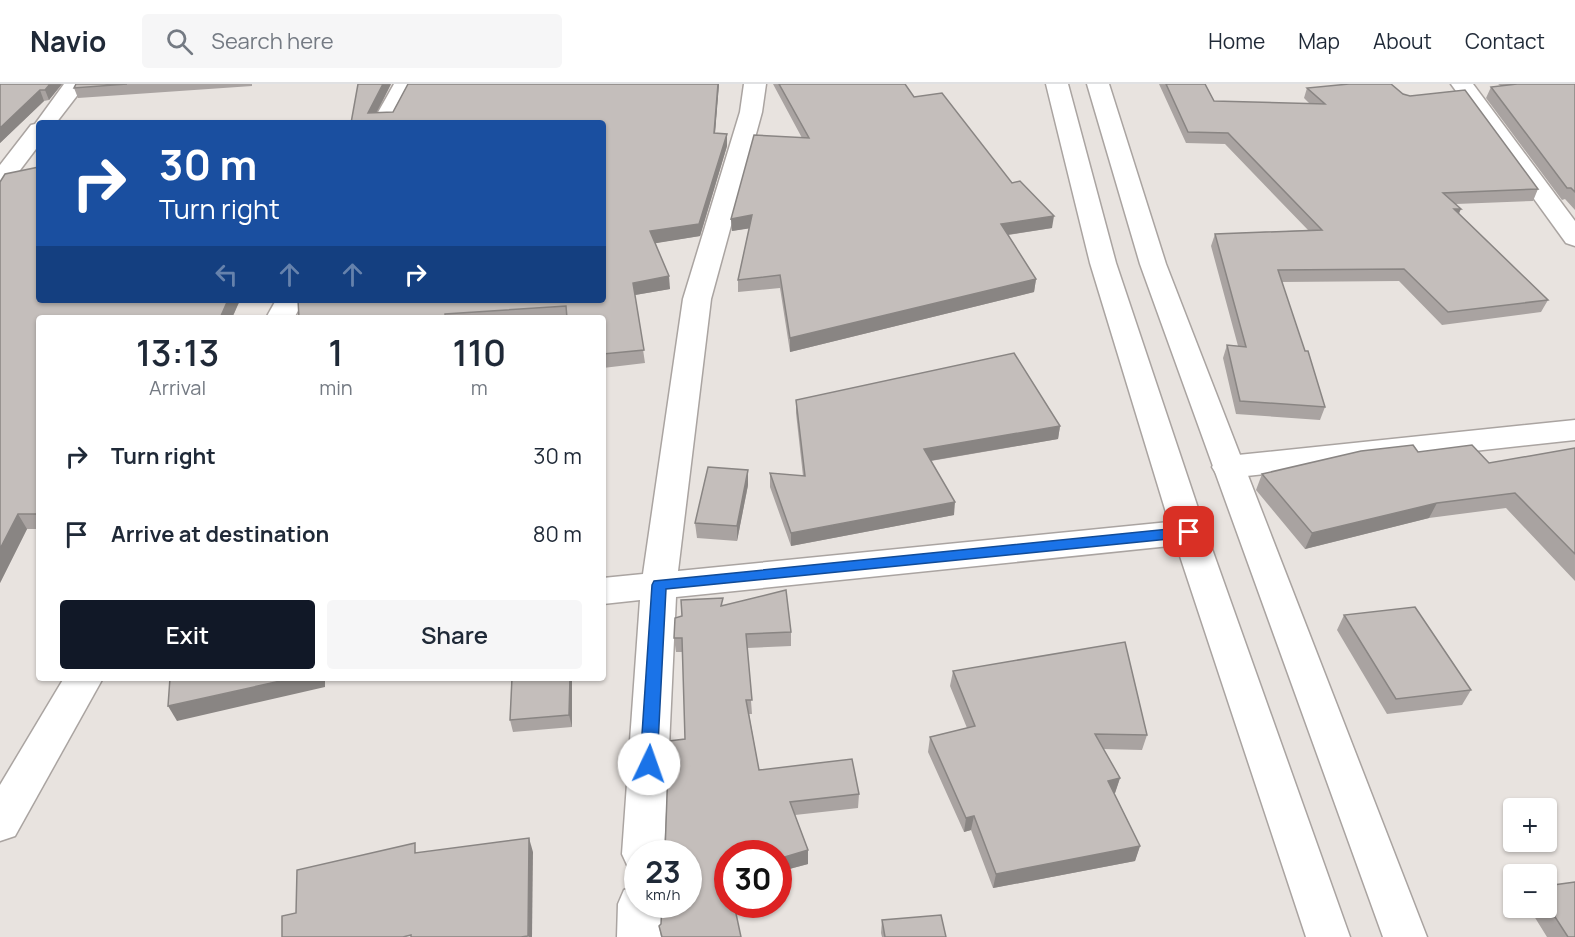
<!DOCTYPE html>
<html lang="en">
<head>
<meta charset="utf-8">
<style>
  :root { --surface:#fff; --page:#f6f6f7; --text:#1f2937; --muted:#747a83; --line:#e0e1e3; --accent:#111827 }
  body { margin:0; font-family:Manrope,sans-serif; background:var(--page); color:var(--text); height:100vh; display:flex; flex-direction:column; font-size:22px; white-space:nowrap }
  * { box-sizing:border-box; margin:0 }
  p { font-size:20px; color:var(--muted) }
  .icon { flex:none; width:33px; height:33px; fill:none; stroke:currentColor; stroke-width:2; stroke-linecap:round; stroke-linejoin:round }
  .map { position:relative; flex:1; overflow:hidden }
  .side { position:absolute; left:36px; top:231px; width:570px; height:366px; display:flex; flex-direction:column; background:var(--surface); border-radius:6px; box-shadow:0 2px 4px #0004 }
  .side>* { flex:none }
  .top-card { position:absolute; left:36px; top:36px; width:570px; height:183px; border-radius:6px; box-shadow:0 2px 4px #0004; background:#1a4fa0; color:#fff; overflow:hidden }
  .tools { position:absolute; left:1503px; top:714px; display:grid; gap:12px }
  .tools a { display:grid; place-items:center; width:54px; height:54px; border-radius:6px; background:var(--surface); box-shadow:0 2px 4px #0004; font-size:30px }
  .speed { position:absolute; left:624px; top:756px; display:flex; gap:12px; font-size:30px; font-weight:700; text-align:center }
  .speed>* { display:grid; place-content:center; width:78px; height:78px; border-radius:50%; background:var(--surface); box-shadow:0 2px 4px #0004; line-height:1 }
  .speed small { font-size:15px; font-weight:400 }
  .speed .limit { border:9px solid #d22; background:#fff; color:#111 }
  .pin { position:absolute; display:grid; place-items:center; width:51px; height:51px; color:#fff; margin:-26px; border-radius:12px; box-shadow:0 3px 9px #0006 }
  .me { position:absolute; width:66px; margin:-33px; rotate:3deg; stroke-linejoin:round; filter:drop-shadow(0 0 4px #0008) }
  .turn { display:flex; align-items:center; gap:21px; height:126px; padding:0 24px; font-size:27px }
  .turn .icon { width:78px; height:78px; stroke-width:2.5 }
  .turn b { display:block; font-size:42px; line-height:51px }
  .lanes { display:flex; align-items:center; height:57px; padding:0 24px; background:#0003; justify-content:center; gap:30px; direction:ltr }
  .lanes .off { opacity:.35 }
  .eta { display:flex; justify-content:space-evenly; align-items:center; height:102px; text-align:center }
  .eta b { font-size:36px; font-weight:600; line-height:42px }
  .button { display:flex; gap:12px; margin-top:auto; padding:12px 24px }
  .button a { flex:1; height:69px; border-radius:6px; background:var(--accent); color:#fff; font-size:24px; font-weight:600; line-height:69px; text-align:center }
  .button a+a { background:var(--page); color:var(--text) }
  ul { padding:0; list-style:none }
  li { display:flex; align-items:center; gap:18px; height:78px; padding:0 24px }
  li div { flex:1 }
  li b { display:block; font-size:22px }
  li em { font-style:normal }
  header { display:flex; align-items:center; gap:36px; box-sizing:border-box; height:84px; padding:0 30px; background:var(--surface); border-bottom:2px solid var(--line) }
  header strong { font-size:28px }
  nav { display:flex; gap:33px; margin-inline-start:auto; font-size:21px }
  .search { width:420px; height:54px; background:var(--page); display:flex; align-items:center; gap:15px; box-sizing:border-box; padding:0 21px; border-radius:6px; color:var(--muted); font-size:22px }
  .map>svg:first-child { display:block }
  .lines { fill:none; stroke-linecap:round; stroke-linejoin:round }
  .minor-casing { stroke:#aaa4a1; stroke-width:3 }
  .major-casing { stroke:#aaa4a1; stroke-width:3 }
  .minor { fill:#fff; fill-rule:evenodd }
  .major { fill:#fff; fill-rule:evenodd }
  .wall { fill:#a9a3a1 }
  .shaded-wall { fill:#898583 }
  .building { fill:#c4bebb; stroke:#898583; stroke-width:1.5 }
  .route { fill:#1a73e8; stroke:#114b97; stroke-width:1.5 }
</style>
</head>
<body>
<header>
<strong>Navio</strong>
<div class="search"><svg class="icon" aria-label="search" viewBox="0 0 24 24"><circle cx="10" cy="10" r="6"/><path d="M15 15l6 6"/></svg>Search here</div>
<nav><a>Home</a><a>Map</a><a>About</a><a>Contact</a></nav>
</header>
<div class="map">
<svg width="1575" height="853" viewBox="0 0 1575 853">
  <rect width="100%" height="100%" fill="#e8e3df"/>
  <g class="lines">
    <!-- minor casing -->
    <g class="minor-casing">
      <g id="minor">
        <polygon points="64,0 86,0 56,39 39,39 39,61 8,102 0,104 0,81 31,41 35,40"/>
        <polygon points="394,0 416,0 394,39 372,39"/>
        <polygon points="744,0 766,0 762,28 711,215 678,487 1189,436 1201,440 1206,448 1201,456 1189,460 676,513 664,770 638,770 638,787 628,783 622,770 640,516 603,520 603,494 643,490 683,215 740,28"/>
        <polygon points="1451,0 1473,0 1575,137 1575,162 1566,159"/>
        <polygon points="276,216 304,216 294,234 266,234"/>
        <polygon points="1575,336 1575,356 1228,394 1217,391 1212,383 1217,375 1228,372"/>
        <polygon points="64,594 103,594 15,752 0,757 0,701"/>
        <polygon points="638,801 638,820 662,820 661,853 617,853 618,820 624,806"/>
      </g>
    </g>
    <!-- major casing -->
    <g class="major-casing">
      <g id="major">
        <polygon points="1046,0 1068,0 1116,179 1206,448 1350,853 1306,853 1172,448 1090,179"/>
        <polygon points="1087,0 1109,0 1166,180 1427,853 1383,853 1140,180"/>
      </g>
    </g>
    <!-- minor -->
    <use href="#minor" class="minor"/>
    <!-- major -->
    <use href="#major" class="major"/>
  </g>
  <!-- wall -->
  <g class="wall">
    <polygon points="0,0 62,0 49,16 44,17 0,59"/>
    <polygon points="76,0 252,0 252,2 78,14 74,4"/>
    <polygon points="391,0 377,29 393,28 408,0 719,0 715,49 727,50 727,62 700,152 655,159 670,205 635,211 645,279 603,284 603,234 299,234 603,216 603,39 351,39"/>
    <polygon points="773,0 905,0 914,13 1012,99 1052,144 1008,151 1036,195 1034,208 790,268 780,204 738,208 738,196 749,144 732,147 731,135 802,54"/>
    <polygon points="1159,0 1205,0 1214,17 1310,20 1304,14 1307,4 1403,10 1538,105 1533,117 1456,120 1459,130 1548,216 1541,228 1442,241 1399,197 1282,198 1305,267 1325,323 1320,336 1236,330 1223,274 1227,261 1238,262 1211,162 1215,150 1308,146 1225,60 1186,59"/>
    <polygon points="1498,0 1575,0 1575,126 1565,115 1562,116 1486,14 1491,3 1501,2"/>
    <polygon points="39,216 240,216 232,234 39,234 39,445 27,445 0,499"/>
    <polygon points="796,316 1060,342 1058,355 931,377 954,431 791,462 770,403 770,389 803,392 796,329"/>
    <polygon points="1575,364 1575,497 1506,424 1429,434 1305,465 1256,406 1262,390 1418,368 1489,379"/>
    <polygon points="748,401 737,457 697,454 695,439"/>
    <polygon points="723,522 791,548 791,562 747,564 752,630 749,630 759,686 859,710 858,724 795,731 808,766 808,780 778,788 778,770 728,770 728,820 741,853 661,853 659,842 661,840 665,767 685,655 683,568 676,568 674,554"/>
    <polygon points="1344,531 1471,606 1462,621 1387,630 1337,546"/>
    <polygon points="953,587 1147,651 1142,666 1103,665 1120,694 1115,709 1114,709 1140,762 1135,777 993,804 971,746 964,748 928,668 930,653 967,644 950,602"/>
    <polygon points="512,594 572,594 572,643 513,648 510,636"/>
    <polygon points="1546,802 1575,853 1547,853 1529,824 1546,824"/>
    <polygon points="882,836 946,853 882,853 881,849"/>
  </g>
  <!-- shaded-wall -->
  <g class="shaded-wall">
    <polygon points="50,0 62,0 49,16 45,6"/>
    <polygon points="383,0 391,0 371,39 368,29"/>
    <polygon points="718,0 719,0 714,61 714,49"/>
    <polygon points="40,6 44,17 0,59 0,44"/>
    <polygon points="727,50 727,62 700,152 651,160 650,147"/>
    <polygon points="1454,125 1461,125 1456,136"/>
    <polygon points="752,131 752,144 732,147 731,135"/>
    <polygon points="1054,132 1052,144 999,152 1001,140"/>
    <polygon points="669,192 670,205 635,211 633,199"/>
    <polygon points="1036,195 1034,208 790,268 790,254"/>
    <polygon points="228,216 240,216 232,234 220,234"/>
    <polygon points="1060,342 1058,355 923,378 924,365"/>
    <polygon points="748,386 748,401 737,457 737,442"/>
    <polygon points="955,418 954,431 791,462 791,449"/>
    <polygon points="1437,419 1429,434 1305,465 1312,449"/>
    <polygon points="18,430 27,445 0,499 0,465"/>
    <polygon points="294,594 325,594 325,603 177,637 168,622"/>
    <polygon points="570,594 572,594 572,643 569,631"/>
    <polygon points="1120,694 1115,709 1104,712 1108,697"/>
    <polygon points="974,732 971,746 964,748 966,734"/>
    <polygon points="529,754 533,768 532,853 529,853 528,852"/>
    <polygon points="1140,762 1135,777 993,804 996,790"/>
    <polygon points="808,766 808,780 778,788 778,775"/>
  </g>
  <!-- building -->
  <g class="building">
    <polygon points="0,0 50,0 45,6 40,6 0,44"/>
    <polygon points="76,0 127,0 74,4"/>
    <polygon points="358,0 383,0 368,29 393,28 408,0 718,0 714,49 727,50 699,140 650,147 669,192 633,199 644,266 603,270 603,234 567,234 566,222 445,230 445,234 299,234 298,216 603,216 603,39 351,39"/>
    <polygon points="779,0 905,0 914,13 942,9 1012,99 1020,97 1054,132 1001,140 1036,195 790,254 780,191 738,196 752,131 731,135 754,51 809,54"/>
    <polygon points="1166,0 1205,0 1214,17 1325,20 1307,4 1349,0 1391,0 1403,10 1410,12 1465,6 1538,105 1443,109 1461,125 1454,125 1548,216 1448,228 1404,185 1278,186 1305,267 1308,267 1325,323 1240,317 1227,261 1246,263 1215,150 1322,146 1228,49 1188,48"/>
    <polygon points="1517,0 1575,0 1575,108 1571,104 1567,104 1491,3"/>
    <polygon points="39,83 39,216 228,216 220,234 39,234 39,430 18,430 0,465 0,98 5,90"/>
    <polygon points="1014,269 1060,342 924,365 955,418 791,449 770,389 805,392 796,316"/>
    <polygon points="1413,361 1418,368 1472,361 1489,379 1575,364 1575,470 1515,409 1437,419 1312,449 1262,390 1361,367"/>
    <polygon points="708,383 748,386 737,442 695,439"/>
    <polygon points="786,506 791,548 746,550 752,616 746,616 759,686 852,675 859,710 790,718 808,766 778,775 778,770 728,770 728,820 734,820 741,853 662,853 659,842 661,840 662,820 688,820 688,770 658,770 665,767 669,657 685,655 682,554 674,554 675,534 682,532 681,516 723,514 721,522"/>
    <polygon points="1415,523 1471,606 1396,615 1344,531"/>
    <polygon points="1125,558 1147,651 1095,650 1120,694 1108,697 1140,762 996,790 974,732 966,734 930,653 975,642 953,587"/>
    <polygon points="170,594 294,594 168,622"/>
    <polygon points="512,594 570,594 569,631 510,636"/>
    <polygon points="529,754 528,852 521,853 411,853 411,851 403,853 282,853 282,832 296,829 297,786 415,759 415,769"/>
    <polygon points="1575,798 1575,853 1568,853 1546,819 1546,802"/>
    <polygon points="941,831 946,853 885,853 882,836"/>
  </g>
  <!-- route -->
  <polygon class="route" points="1189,443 1196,448 1189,453 666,505 657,680 654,685 649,687 643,685 640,680 652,501 654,497"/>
</svg>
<div class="tools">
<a>+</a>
<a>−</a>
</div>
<div class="speed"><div>23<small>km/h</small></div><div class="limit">30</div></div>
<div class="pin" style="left:1189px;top:448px;background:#d93025"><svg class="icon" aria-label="arrive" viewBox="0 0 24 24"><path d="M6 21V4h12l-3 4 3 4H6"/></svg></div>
<svg class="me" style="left:649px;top:680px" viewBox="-20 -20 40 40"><circle r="19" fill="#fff"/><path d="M0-13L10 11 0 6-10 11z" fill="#1a73e8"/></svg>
<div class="top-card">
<div class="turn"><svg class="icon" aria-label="right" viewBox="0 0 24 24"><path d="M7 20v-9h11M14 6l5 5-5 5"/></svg><div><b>30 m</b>Turn right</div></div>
<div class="lanes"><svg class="icon off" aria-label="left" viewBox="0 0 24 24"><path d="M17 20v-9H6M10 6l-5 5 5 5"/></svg><svg class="icon off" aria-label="ahead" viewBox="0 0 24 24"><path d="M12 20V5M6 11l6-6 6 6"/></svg><svg class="icon off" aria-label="ahead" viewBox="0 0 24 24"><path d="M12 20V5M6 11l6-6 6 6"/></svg><svg class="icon" aria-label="right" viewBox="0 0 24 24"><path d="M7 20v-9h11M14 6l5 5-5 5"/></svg></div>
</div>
<section class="side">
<div class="eta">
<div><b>13:13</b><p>Arrival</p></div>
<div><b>1</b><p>min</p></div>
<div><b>110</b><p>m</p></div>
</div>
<ul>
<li><svg class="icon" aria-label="right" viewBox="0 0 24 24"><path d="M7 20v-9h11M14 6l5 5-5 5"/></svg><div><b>Turn right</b></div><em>30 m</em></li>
<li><svg class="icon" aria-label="arrive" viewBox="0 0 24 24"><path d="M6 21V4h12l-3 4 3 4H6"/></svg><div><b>Arrive at destination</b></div><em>80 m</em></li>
</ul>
<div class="button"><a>Exit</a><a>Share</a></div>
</section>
</div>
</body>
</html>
